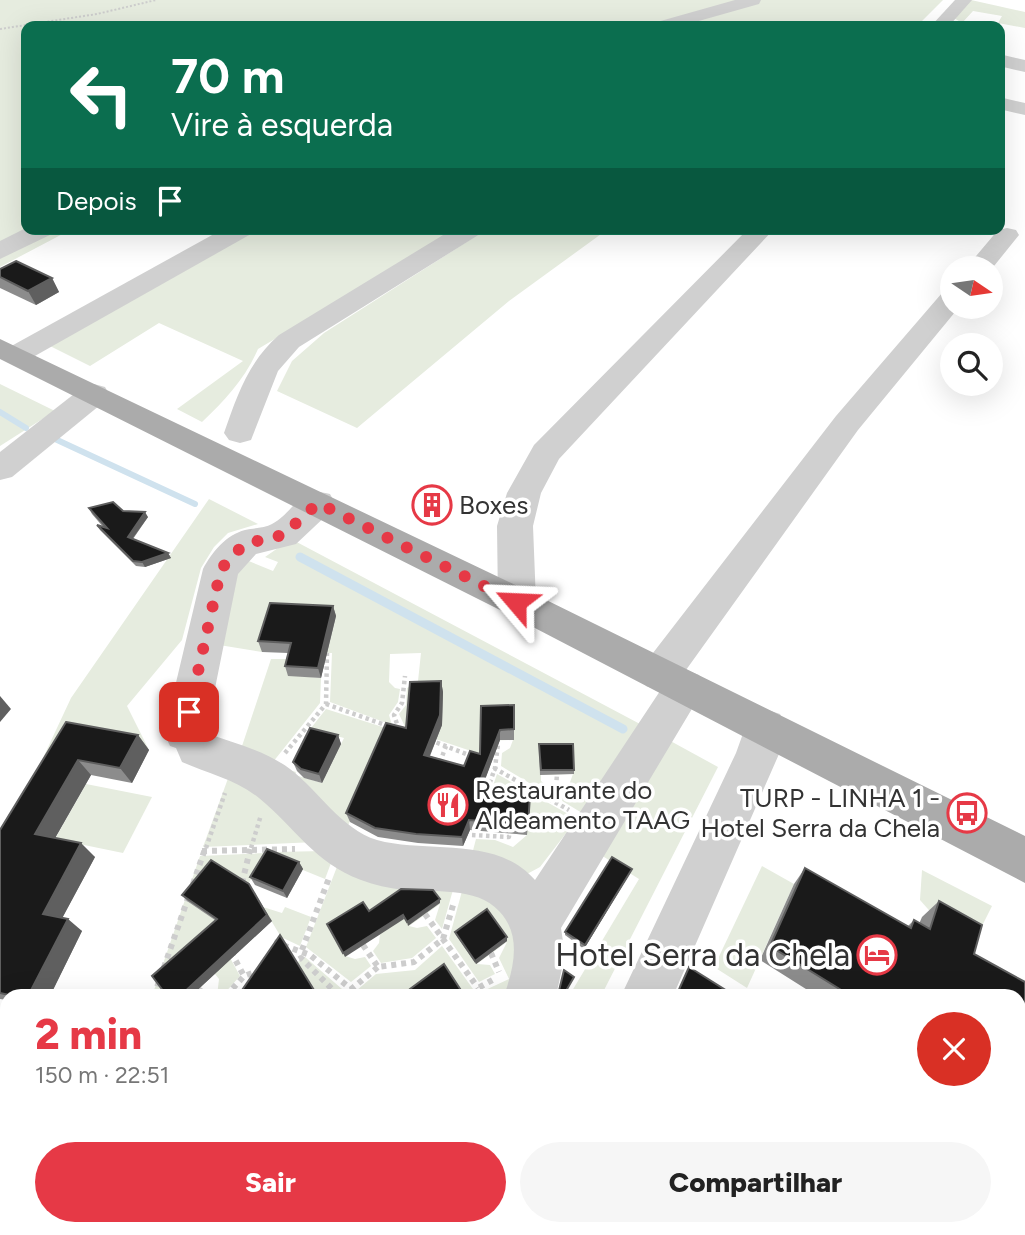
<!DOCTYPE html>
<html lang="pt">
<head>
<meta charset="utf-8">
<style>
  :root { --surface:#fff; --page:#f6f6f6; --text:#222; --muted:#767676; --accent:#e63946 }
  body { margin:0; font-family:Figtree,sans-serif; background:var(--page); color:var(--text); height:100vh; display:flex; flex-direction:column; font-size:26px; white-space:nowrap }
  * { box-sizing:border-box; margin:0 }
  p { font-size:23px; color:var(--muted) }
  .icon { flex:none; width:38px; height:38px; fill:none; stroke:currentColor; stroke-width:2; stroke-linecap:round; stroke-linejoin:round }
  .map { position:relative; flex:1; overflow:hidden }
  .sheet { position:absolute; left:0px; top:989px; width:1026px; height:247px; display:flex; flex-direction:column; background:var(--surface); border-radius:21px 21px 0 0; box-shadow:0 7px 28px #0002 }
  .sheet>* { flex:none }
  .top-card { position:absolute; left:21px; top:21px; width:984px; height:214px; border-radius:14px; box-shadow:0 7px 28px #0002; background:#0b6e4f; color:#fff; overflow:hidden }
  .needle { width:46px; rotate:103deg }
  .fabs { position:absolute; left:940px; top:256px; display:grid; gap:14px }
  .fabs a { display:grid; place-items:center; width:63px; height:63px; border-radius:50%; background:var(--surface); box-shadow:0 7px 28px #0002; font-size:35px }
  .pin { position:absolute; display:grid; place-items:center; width:60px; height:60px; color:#fff; margin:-30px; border-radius:14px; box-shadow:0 4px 10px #0006 }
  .me { position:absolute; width:77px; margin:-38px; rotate:296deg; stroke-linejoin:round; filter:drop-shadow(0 0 5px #0008) }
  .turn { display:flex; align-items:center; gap:24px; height:147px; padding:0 35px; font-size:32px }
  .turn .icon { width:91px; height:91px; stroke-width:2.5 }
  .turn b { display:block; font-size:49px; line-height:60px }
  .then { display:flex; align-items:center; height:66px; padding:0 35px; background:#0003; gap:14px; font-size:26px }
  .round { display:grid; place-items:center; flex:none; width:74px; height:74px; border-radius:37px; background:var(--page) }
  .head { display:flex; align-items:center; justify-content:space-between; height:119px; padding:0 35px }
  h1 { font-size:42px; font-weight:800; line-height:52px; color:var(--accent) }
  .cta { display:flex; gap:14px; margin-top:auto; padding:14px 35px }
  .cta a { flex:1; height:80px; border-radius:42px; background:var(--accent); color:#fff; font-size:28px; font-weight:800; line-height:80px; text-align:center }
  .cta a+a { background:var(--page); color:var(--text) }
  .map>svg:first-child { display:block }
  .green { fill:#e6ecdf }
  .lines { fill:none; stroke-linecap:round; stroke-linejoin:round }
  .stream-far1 { stroke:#cfe2ee; stroke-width:6 }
  .stream { stroke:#cfe2ee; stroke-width:9 }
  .path-far2 { stroke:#cdcdcd; stroke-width:2; stroke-dasharray:2 2; stroke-linecap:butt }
  .path-far1 { stroke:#cdcdcd; stroke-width:4.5; stroke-dasharray:3.5 3.5; stroke-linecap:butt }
  .path { stroke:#cdcdcd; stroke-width:6; stroke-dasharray:5 5; stroke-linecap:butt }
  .minor { fill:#d0d0d0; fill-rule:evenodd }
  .major { fill:#ababab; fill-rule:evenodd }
  .wall { fill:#8c8c8c }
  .shaded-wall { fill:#5f5f5f }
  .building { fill:#1a1a1a; stroke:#5f5f5f; stroke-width:2 }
  .route { stroke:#e63946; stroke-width:12; stroke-dasharray:0 21.6 }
  .labels { text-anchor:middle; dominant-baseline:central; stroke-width:7; stroke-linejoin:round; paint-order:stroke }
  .poi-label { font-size:26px; fill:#333; stroke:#fff; text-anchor:start }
  .near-poi-label { font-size:32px; fill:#333; stroke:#fff; text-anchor:end }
</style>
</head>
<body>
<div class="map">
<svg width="1025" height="1235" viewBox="0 0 1025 1235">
  <rect width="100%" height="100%" fill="#fff"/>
  <!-- green -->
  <g class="green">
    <polygon points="0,0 943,0 917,26 26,26 26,229 72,229 0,267"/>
    <polygon points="971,0 1025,12 1025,28 998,23 1002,16 973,11 962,23 954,18"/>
    <path d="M251 229H459L258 349C245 379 225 400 202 422L177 409 243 361 159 323 90 366 48 345Z"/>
    <polygon points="487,229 608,229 509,301 357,428 277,391 292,361 324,333"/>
    <polygon points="0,384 55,411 0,446"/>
    <polygon points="209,499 258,524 228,533 214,547 201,568 182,640 127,706 149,750 79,738 0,850 71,698"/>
    <polygon points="291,539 640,724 582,813 559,799 559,790 569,785 573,774 541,775 541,781 551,789 551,796 501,766 502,753 510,748 513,740 481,741 491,761 471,751 406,729 399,714 406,705 407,688 418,681 421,653 390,654 389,682 395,688 400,689 398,702 389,715 392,725 330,702 332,653 327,653 336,616 274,613 262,652 213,644 239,557 273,571 278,562 265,557"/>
    <polygon points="288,653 295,653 289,675 321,678 320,703 269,767 238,758 271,659 286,659"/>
    <path d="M326 709 389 729 344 835 279 767 296 772 295 775 322 783 344 738C330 734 317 740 304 737Z"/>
    <polygon points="665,738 718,767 601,996 569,996 639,879 593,850"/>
    <polygon points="230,773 316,842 203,847"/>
    <polygon points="497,774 577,819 540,867 527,874 471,858 476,839 495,840 513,847 527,835 478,830"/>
    <polygon points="86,784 152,797 123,853 55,839"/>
    <polygon points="325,851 334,855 325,879 271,857 274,852"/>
    <polygon points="265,853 245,890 188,901 217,920 217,934 240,976 222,996 217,996 219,979 195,949 169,996 152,996 200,856"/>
    <polygon points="340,859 456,879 442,929 435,920 440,904 409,926 417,928 427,926 436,938 412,958 381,963 373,951 379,943 380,934 345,956 355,959 365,957 371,966 351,982 306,947"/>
    <polygon points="762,866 794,884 747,988 714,967"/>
    <polygon points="922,870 992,906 983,924 976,929 935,917 920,900"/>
    <polygon points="465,880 516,919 515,996 480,996 481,992 509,979 499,958 507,942 477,964 490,965 495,974 479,982 449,939"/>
    <polygon points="263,907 282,913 285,907 311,917 300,946 281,937"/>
    <polygon points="442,946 473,989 470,996 350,996 376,974 415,970"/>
    <polygon points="305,957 342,989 334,996 316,996 316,994 313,996 248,996"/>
    <polygon points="0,1161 7,1165 7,1228 112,1229 120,1235 0,1235"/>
    <polygon points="321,1228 501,1229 498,1235 317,1235"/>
    <polygon points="630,1229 840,1228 849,1235 629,1235"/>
  </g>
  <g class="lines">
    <!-- stream-far1 -->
    <g class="stream-far1">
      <polyline points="0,412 26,428"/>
      <polyline points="55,439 195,504"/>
    </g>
    <!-- stream -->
    <polyline class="stream" points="300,557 623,729"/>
    <!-- path-far2 -->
    <polyline class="path-far2" points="0,29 97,14 156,0"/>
    <!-- path-far1 -->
    <g class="path-far1">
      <polyline points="326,704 388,726"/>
      <polyline points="399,730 394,715 402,703 405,676"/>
      <polyline points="430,740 474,757"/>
      <polyline points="285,753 326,704 327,653"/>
      <polyline points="440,762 446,746"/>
      <polyline points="494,768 569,810"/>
      <polyline points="485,796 495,768 498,744"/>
      <polyline points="555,801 557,774"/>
      <polyline points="472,835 509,837 509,833"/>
      <polyline points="206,848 225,793"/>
      <polyline points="251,848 261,815"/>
    </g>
    <!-- path -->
    <g class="path">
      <polyline points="202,851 295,849"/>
      <polyline points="242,883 251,846"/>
      <polyline points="193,884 206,846"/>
      <polyline points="425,914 478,988"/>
      <polyline points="274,942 310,955 351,989"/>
      <polyline points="363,945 378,967 414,962 443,939 454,902"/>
      <polyline points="302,950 329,878"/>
      <polyline points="231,952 244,976"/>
      <polyline points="491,953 499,972"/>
      <polyline points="291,965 301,958 339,996"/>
      <polyline points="198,989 208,996"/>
      <polyline points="154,996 188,898"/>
      <polyline points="226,996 244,976 258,971"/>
      <polyline points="343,996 378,967"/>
      <polyline points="475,996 478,988 496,978"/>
    </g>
    <!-- minor -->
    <g class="minor">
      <polygon points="735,0 761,0 759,4 681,26 654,26 657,22"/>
      <polygon points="955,0 972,0 949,26 931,26"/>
      <polygon points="999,54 1025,60 1025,72 999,66"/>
      <polygon points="999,97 1025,103 1025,115 999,109"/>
      <polygon points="26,228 55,229 52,234 0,259 0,241"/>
      <polygon points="1007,228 1016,230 1019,235 990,271 990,268 966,268 998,230"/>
      <polygon points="223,229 254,229 251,234 26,361 16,364 6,361 1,355 6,349"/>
      <path d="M453 229H483L480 234 299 347 278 371 251 440 240 443 229 440 224 433C237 396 248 362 279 335Z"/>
      <polygon points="748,229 774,229 559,459 541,493 533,526 536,602 530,612 517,617 504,612 498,602 497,526 507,493 534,445"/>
      <path d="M952 291V306H960L858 430 686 670 699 675 705 687 561 928 565 955 556 996H504C514 967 522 935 499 911 476 886 433 893 403 890 388 888 375 885 361 880 313 862 296 828 259 798 237 780 207 773 182 762L176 748 170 746 164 733 203 569C212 552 226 535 245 530 253 528 265 528 272 524 295 512 298 485 330 494L335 503 330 512 296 544 256 554 238 574 206 733C234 743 266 751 290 769 319 791 341 829 377 840 428 854 496 835 535 880L660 691 646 686 640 674 646 662 836 416 942 293Z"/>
      <polygon points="94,384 105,387 109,394 105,401 12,477 0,480 0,452 83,387"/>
      <polygon points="765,709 780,714 786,727 779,754 673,996 621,996 736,753 750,714"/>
      <polygon points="268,1228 330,1228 327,1235 266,1235"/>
      <polygon points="512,1228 573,1228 570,1235 510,1235"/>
    </g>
    <!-- major -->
    <polygon class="major" points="0,339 530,592 1025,836 1025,883 504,612 0,359"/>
  </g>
  <!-- wall -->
  <g class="wall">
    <polygon points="0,269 52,278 59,292 36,305 0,288"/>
    <polygon points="89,508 123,511 148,517 133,539 168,553 171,558 145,567 136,566 100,530 97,525 104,528 92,514"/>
    <polygon points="333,606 336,616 321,678 288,676 285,666 288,653 262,652 258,641"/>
    <polygon points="441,681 443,692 442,725 430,756 464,766 480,754 514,705 514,740 500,740 480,792 530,806 527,835 470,830 463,846 418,843 378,837 350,822 346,813"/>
    <polygon points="66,722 138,735 149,750 132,783 91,775 55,838 95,857 62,918 82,931 50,996 7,996 7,1000 0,999 0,830"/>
    <polygon points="338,735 341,744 322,783 304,778 297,771 293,762"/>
    <polygon points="539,749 574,770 574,774 540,775"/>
    <polygon points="299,862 303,869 287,898 255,885 250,877"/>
    <polygon points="805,868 908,926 914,920 919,924 922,917 939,901 974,954 1025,982 1025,1213 1018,1213 1018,996 817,996 760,960 794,884"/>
    <polygon points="632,869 630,873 584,949 565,935 565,932"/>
    <polygon points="182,895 272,921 191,996 167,996 215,920 187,901"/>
    <polygon points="455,932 507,941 476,964 456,935"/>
  </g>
  <!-- shaded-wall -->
  <g class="shaded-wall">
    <polygon points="52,278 59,292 36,305 28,291"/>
    <polygon points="145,512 148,517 130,542 128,537"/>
    <polygon points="168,553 171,558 145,567 142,562"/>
    <polygon points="333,606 336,616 321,678 318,668"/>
    <polygon points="441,681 443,692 442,725 426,765 424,755"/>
    <polygon points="0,696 11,709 0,722"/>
    <polygon points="500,730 500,740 477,801 476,791"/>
    <polygon points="138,735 149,750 132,783 120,768"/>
    <polygon points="338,735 341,744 322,783 319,774"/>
    <polygon points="78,760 91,775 50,847 35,834"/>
    <polygon points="469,820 470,830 463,846 462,837"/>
    <polygon points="81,843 95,857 58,926 43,914"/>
    <polygon points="299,862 303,869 287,898 283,891"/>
    <polygon points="632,869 630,873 584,949 585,945"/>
    <polygon points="249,884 272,921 191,996 180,996"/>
    <polygon points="440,899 440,903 408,926 407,922"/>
    <polygon points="403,915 404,919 345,957 343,953"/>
    <polygon points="68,919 82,931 50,996 28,996"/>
    <polygon points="280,935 316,993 313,996 307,996"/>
    <polygon points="507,937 507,941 476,964 475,961"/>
    <polygon points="7,1069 7,1111 0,1126 0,1084"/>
    <polygon points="163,1228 172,1228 167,1235 158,1235"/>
  </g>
  <!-- building -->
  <g class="building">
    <polygon points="16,261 52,278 28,291 0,277 0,269"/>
    <polygon points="113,502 123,511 145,512 128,537 168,553 142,562 133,561 97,525 107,528 89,508"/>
    <polygon points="270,603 333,606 318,668 285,666 291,643 258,641"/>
    <polygon points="441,681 440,715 424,755 464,766 470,751 480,754 481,706 514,705 514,729 500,730 476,791 530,796 528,825 469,820 462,837 416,834 375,828 346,813 386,723 406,728 410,682"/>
    <polygon points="66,722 138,735 120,768 78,760 35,834 81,843 43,914 68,919 28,996 14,996 0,993 0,830"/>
    <polygon points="310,728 338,735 319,774 301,769 293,762"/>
    <polygon points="539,744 573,744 574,770 541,770"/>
    <polygon points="267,849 299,862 283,891 250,877"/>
    <polygon points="612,857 632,869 585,945 565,932"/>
    <polygon points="211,860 249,884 267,915 180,996 167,996 152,976 217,919 182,895"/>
    <polygon points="805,868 911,928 914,920 930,929 939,901 982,925 974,954 1025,982 1025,1206 1018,1201 1018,996 851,996 770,946"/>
    <polygon points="401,889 433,890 440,899 407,922 403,915 343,953 327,924 363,902 369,911"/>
    <polygon points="487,909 507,937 475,961 455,932"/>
    <polygon points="280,935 314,990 307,996 238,996"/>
    <polygon points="444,964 464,995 414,996 410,989"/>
    <polygon points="689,967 727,991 725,996 672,996 677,994"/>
    <polygon points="564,970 574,977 563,996 534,996 558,995"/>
    <polygon points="0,1054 7,1056 7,1069 0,1084"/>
    <polygon points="104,1228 163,1228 158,1235 112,1235"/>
  </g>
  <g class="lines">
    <!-- route -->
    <polyline class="route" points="189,712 221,569 244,544 283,535 318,503 516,602"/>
  </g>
  <!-- icons -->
  <defs>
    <g id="building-ring" transform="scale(2.0125)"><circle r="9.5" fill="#fff" stroke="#e63946" stroke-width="1.5"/><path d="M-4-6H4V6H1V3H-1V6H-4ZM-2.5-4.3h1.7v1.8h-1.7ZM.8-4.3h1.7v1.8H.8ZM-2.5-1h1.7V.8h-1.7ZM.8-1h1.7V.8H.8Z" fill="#e63946"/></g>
    <g id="restaurant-ring" transform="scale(2.0125)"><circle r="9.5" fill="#fff" stroke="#e63946" stroke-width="1.5"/><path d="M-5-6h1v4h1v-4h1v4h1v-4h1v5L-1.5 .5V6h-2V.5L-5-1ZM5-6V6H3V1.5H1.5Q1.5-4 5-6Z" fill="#e63946"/></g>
    <g id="bus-ring" transform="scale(2.0125)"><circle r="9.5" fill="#fff" stroke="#e63946" stroke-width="1.5"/><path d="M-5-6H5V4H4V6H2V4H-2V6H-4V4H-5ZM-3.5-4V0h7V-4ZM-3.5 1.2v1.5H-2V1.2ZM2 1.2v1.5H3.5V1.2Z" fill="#e63946"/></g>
    <g id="hotel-ring" transform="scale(2.0125)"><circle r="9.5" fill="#fff" stroke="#e63946" stroke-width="1.5"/><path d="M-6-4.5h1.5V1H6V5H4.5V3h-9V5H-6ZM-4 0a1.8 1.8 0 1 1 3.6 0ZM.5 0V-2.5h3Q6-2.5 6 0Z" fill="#e63946"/></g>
  </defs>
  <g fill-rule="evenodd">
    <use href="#building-ring" x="432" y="505"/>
    <use href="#restaurant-ring" x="448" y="805"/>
    <use href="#bus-ring" x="967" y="813"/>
    <use href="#hotel-ring" x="877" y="955"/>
  </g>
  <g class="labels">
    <!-- poi labels -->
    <g class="poi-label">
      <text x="459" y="505">Boxes</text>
      <text x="475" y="790">Restaurante do<tspan x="475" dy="30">Aldeamento TAAG</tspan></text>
      <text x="940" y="798" text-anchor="end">TURP - LINHA 1 -<tspan x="940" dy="30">Hotel Serra da Chela</tspan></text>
    </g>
    <!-- near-poi labels -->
    <g class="near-poi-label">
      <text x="850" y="955">Hotel Serra da Chela</text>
    </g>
  </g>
</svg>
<div class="fabs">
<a><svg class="needle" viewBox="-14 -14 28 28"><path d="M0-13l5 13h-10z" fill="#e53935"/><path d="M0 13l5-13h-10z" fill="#767676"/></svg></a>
<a><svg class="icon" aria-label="search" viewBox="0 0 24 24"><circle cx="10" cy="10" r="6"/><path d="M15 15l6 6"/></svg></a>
</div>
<div class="pin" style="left:189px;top:712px;background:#d93025"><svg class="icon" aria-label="arrive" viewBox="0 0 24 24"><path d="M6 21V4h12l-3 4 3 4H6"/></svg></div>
<svg class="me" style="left:516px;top:602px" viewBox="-20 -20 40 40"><path d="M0-17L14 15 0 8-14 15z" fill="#e63946" stroke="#fff" stroke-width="4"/></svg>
<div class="top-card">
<div class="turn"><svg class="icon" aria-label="left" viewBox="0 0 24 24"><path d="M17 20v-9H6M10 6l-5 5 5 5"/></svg><div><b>70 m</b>Vire à esquerda</div></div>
<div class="then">Depois<svg class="icon" aria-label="arrive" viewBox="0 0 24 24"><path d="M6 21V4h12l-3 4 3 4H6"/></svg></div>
</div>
<section class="sheet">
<div class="head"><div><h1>2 min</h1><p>150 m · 22:51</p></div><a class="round" style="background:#d93025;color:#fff"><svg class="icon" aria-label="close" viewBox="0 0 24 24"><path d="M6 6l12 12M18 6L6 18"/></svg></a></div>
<div class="cta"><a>Sair</a><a>Compartilhar</a></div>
</section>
</div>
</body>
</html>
